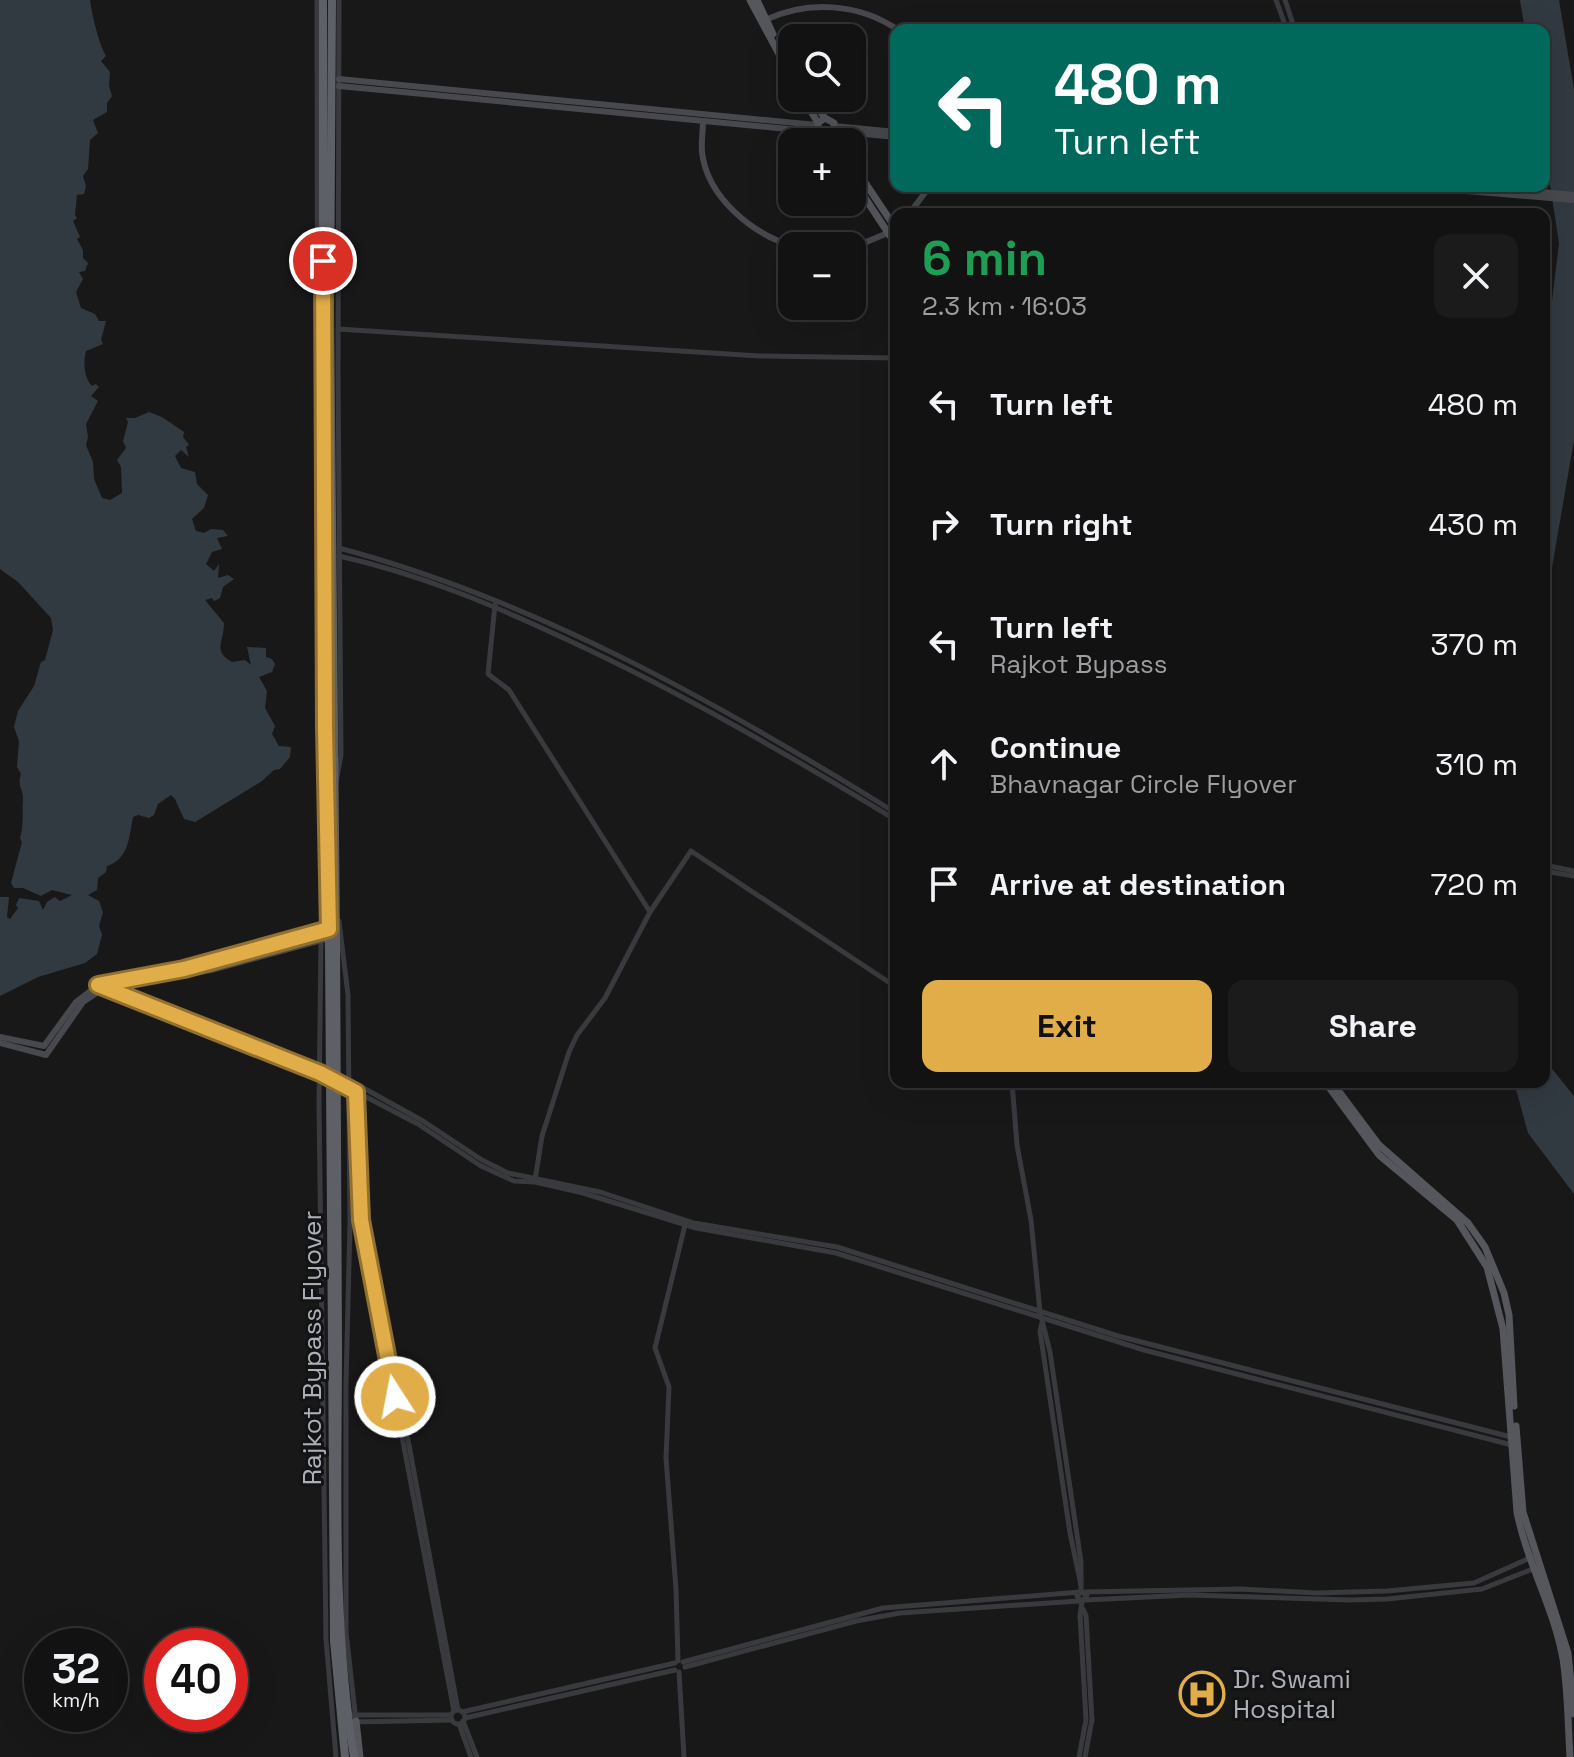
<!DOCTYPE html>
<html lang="en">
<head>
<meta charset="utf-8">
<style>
  :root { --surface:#121213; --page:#1b1b1c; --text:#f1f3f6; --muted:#9c9ea0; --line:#313233; --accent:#e0ad49 }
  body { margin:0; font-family:"Space Grotesk",sans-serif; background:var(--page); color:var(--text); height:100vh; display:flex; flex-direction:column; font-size:30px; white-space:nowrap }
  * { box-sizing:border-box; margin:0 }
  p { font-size:26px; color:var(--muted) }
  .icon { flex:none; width:44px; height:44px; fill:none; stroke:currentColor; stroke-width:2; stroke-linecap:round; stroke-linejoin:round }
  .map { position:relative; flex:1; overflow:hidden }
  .side { position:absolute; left:890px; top:208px; width:660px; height:880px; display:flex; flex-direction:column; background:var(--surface); border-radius:16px; box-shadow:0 8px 32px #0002,0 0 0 2px var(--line) }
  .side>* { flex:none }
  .guide { position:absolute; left:890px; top:24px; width:660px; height:168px; border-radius:16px; box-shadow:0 8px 32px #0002,0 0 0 2px var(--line); background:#00695c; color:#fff; overflow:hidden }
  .controls { position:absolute; left:778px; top:24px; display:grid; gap:16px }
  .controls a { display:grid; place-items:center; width:88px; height:88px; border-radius:16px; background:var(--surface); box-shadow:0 8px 32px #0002,0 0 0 2px var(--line); font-size:40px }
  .speed { position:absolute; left:24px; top:1628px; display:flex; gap:16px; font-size:40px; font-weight:700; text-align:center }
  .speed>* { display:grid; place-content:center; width:104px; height:104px; border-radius:50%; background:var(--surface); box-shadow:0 8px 32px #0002,0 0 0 2px var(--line); line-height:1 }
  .speed small { font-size:20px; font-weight:400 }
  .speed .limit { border:12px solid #d22; background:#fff; color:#111 }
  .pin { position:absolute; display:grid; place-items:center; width:68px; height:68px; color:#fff; margin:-34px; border:4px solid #fff; border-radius:50%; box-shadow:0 2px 8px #0007 }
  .me { position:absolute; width:88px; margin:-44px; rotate:349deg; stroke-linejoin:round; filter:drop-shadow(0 0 6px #0008) }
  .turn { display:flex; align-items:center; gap:28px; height:168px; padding:0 32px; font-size:36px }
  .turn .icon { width:104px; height:104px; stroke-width:2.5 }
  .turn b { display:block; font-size:56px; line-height:68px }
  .round { display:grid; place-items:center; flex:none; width:84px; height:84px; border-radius:16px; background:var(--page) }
  .overview { display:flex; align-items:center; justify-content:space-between; height:136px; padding:0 32px }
  h1 { font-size:48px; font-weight:700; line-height:60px; color:#1e9e55 }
  .action { display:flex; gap:16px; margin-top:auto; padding:16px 32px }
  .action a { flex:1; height:92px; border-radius:16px; background:var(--accent); color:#111; font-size:32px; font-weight:700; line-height:92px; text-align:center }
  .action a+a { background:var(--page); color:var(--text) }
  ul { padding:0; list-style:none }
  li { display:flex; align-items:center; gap:24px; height:120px; padding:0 32px }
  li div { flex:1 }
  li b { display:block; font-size:30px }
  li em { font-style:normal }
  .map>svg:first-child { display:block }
  .water { fill:#323a41 }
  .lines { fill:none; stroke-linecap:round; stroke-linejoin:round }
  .tertiary { stroke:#393a3e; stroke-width:5 }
  .secondary { stroke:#47494e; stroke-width:6 }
  .primary { stroke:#55575d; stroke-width:7 }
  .trunk { stroke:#5d6066; stroke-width:8 }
  .trunk-bridge { stroke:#5d6066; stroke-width:8 }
  .route-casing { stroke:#92702f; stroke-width:20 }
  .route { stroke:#e0ad49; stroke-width:14 }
  .labels { text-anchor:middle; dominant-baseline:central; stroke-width:6; stroke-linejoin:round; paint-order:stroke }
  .street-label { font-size:26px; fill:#abafb8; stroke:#131314 }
  .poi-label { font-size:26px; fill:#abafb8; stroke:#131314; text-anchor:start }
</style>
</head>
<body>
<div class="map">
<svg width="1574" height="1757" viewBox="0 0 1574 1757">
  <rect width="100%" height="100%" fill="#181819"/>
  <!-- water -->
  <g class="water">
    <path d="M0 0H90C92 15 99 44 106 56L101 61 110 72 109 86 112 96 107 103V112L93 120 98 133 90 140 88 169 83 176 86 186 84 194 77 195 75 215 77 218 73 221 80 237 77 239 83 250V258L88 263 85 271 79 272 83 279 76 292 81 308 95 314 99 321H106L101 340 103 344 86 351C83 362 84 378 92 386L96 384 99 387 91 396 98 401 86 424 88 437 86 445 93 462 94 479 102 498 110 500 122 493 121 467 117 460 126 448 123 441 128 422 126 418H135L149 412 162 417 184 432 183 437 189 445 186 447 189 457 181 450 175 456 181 468 195 472 197 484 208 495 204 508 192 519 196 531 204 533 211 529 223 530 228 536 217 538 222 549 212 552 206 564 214 571 219 564 218 578 228 575 234 579 223 587 220 598 214 601 212 598 205 600 224 623C224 642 212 651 232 662L245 660 251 665 247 647 266 648V657L272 659 275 664 272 672 259 677 267 691 265 708 275 726 272 734 279 746 291 747 290 757 280 769 274 770 262 781 195 822 184 819 175 799 171 795 158 804 154 815 149 818 138 815 133 817C129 837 129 859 107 866L106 872 98 878 97 890 88 895 99 901 103 912 99 926 102 935 97 954 85 963 38 977 0 996V897H9L7 917 10 919 18 908 16 905 19 898 39 901 43 910 47 902 55 897 60 901 72 895 52 890 41 896 23 888H14L11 883 22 842 20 838C24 825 22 813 23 799 23 788 17 787 21 774L17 767 19 741 14 727 18 711 34 686 41 662 45 660 53 630 51 618 18 582 0 569Z"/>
    <polygon points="1520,0 1559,0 1574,90 1574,440 1550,579 1544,648 1544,367 1559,243 1544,146 1544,30 1525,30"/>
    <polygon points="1544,1059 1574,1096 1574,1194 1528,1133 1514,1082 1544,1082"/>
  </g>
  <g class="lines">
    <!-- tertiary -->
    <g class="tertiary">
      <polyline points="317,0 318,698 324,726"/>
      <polyline points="1276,0 1287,30"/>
      <polyline points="1285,0 1295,30"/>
      <polyline points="338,329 759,356 896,358"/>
      <path d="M339 548C538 601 722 705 896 813"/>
      <path d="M339 556C420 574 496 606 572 642 684 694 790 756 896 820"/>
      <polyline points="495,605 488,674 509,690 650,912"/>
      <polyline points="336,782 341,755 338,374 339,0"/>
      <polyline points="1544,865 1574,871"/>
      <polyline points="1544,871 1574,876"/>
      <polyline points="339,921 348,995 350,1223 346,1383 346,1632 356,1721"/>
      <polyline points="321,940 319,1105 326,1639 336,1757"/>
      <polyline points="111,987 349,1080 423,1121 482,1160 508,1173 600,1192 694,1223 837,1247 1118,1336 1511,1437"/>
      <polyline points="106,989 320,1073 418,1124 481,1166 514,1181 535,1182 583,1193 696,1228 836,1253 1144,1350 1512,1445"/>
      <polyline points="1012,1082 1017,1145 1031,1220 1040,1312 1050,1352 1081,1562 1081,1592"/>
      <polyline points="356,1092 361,1220 454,1711"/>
      <polyline points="535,1180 542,1136 569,1052 577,1035 605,998 650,912 691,851 896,987"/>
      <polyline points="363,1212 367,1218 458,1710"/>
      <polyline points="1042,1323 1040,1331 1070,1533 1081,1585"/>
      <polyline points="1084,1592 1240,1589 1317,1593 1387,1591 1474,1583 1532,1557"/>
      <polyline points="1086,1600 1189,1595 1350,1600 1387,1599 1482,1589 1535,1568"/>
      <polyline points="1083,1609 1086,1616 1092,1720 1085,1757"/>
      <polyline points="678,1661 676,1589 666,1458 669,1387 655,1348 685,1225"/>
      <polyline points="683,1662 883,1608 1080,1592"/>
      <polyline points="685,1667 856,1621 900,1613 1079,1601"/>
      <polyline points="679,1672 684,1757"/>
      <circle cx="458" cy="1717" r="7"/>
      <polyline points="462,1712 675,1663"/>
      <polyline points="352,1715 451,1715"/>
      <polyline points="465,1718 675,1670"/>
      <polyline points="463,1721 477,1757"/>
      <polyline points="353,1722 452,1720"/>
      <polyline points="459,1724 471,1757"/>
      <polyline points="1079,1757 1086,1720 1080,1615 1082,1602 1077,1596 1081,1592 1087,1595 1083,1601"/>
    </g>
    <!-- secondary -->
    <g class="secondary">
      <path d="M765 20C808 0 859 3 898 30"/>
      <polyline points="339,79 817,125"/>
      <polyline points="339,86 820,132"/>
      <path d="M703 121C703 131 701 142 702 152 707 197 752 234 793 246"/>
      <polyline points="834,126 896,132"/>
      <polyline points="833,131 896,137"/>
      <polyline points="1407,186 1574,200"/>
      <polyline points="1478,186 1574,195"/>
      <polyline points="909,214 930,186"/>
      <polyline points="852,248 890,232"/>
      <polyline points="0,1037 44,1046 76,1002 98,985 184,969 329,929"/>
      <polyline points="0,1043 46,1055 83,1002 104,988 211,970 329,938"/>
    </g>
    <!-- primary -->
    <g class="primary">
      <polyline points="750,0 792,78"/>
      <polyline points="757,0 773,34"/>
      <polyline points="783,52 792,67"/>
      <polyline points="803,98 818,123"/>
      <polyline points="810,98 825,118 834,123 834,129 828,134 823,134 818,129 818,123 825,118"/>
      <polyline points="852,163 896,229"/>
      <polyline points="852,178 896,245"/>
      <path d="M1325 1082 1379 1155 1457 1220 1487 1267 1503 1329 1517 1512C1527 1563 1554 1608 1563 1659 1568 1691 1568 1725 1570 1757"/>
      <polyline points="1332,1082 1379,1145 1468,1223 1485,1247 1504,1293 1509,1315 1514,1406"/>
      <polyline points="1516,1426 1523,1512 1568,1653 1574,1714"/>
      <polyline points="356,1721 360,1757"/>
    </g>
    <!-- trunk -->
    <g class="trunk">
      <polyline points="323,0 323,437 329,951"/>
      <polyline points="332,0 330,309 336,938"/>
      <path d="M338 1345C338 1482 332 1621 354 1757"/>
      <polyline points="332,1346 334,1641 345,1757"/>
    </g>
    <!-- trunk-bridge -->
    <g class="trunk-bridge">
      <polyline points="336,938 338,1345"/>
      <polyline points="329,951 332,1346"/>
    </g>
  </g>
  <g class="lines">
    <!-- route casing -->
    <g class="route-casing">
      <polyline id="route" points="323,261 325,727 329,929 184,969 98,985 320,1073 356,1092 361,1220 395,1397"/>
    </g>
    <!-- route -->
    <use href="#route" class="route"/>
  </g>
  <!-- icons -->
  <defs>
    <g id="hospital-ring" transform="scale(2.3)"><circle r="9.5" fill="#131314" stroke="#e0ad49" stroke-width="1.5"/><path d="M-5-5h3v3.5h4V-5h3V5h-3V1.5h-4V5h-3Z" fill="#e0ad49"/></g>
  </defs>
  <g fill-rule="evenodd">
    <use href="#hospital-ring" x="1202" y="1694"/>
  </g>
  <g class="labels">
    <!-- street labels -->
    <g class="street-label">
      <text transform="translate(312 1348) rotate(-90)">Rajkot Bypass Flyover</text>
    </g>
    <!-- poi labels -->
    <g class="poi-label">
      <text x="1233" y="1679">Dr. Swami<tspan x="1233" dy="30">Hospital</tspan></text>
    </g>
  </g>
</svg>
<div class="controls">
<a><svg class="icon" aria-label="search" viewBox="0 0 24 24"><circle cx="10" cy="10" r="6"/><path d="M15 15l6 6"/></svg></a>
<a>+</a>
<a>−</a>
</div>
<div class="speed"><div>32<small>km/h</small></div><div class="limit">40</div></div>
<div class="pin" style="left:323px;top:261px;background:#d93025"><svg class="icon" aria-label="arrive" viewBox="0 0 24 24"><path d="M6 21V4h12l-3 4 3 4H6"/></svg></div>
<svg class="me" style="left:395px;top:1397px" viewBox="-20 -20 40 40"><circle r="17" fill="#e0ad49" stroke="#fff" stroke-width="3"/><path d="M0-11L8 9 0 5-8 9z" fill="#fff"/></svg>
<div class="guide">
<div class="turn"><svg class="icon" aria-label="left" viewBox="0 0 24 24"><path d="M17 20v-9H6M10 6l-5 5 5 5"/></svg><div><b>480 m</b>Turn left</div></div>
</div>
<section class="side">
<div class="overview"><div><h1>6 min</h1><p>2.3 km · 16:03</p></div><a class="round"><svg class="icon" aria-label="close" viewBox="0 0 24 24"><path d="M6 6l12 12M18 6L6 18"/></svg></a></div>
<ul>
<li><svg class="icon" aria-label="left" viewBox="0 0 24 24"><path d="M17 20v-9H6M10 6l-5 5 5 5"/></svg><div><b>Turn left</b></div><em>480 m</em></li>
<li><svg class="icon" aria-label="right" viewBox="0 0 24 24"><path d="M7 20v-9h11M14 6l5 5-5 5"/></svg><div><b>Turn right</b></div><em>430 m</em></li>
<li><svg class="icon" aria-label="left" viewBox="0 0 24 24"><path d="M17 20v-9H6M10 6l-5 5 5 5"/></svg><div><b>Turn left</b><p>Rajkot Bypass</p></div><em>370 m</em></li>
<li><svg class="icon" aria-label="ahead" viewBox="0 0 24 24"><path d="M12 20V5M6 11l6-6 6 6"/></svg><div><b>Continue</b><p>Bhavnagar Circle Flyover</p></div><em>310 m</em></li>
<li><svg class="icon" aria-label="arrive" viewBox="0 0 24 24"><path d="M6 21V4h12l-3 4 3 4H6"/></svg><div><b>Arrive at destination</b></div><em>720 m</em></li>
</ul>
<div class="action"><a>Exit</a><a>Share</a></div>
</section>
</div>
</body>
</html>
